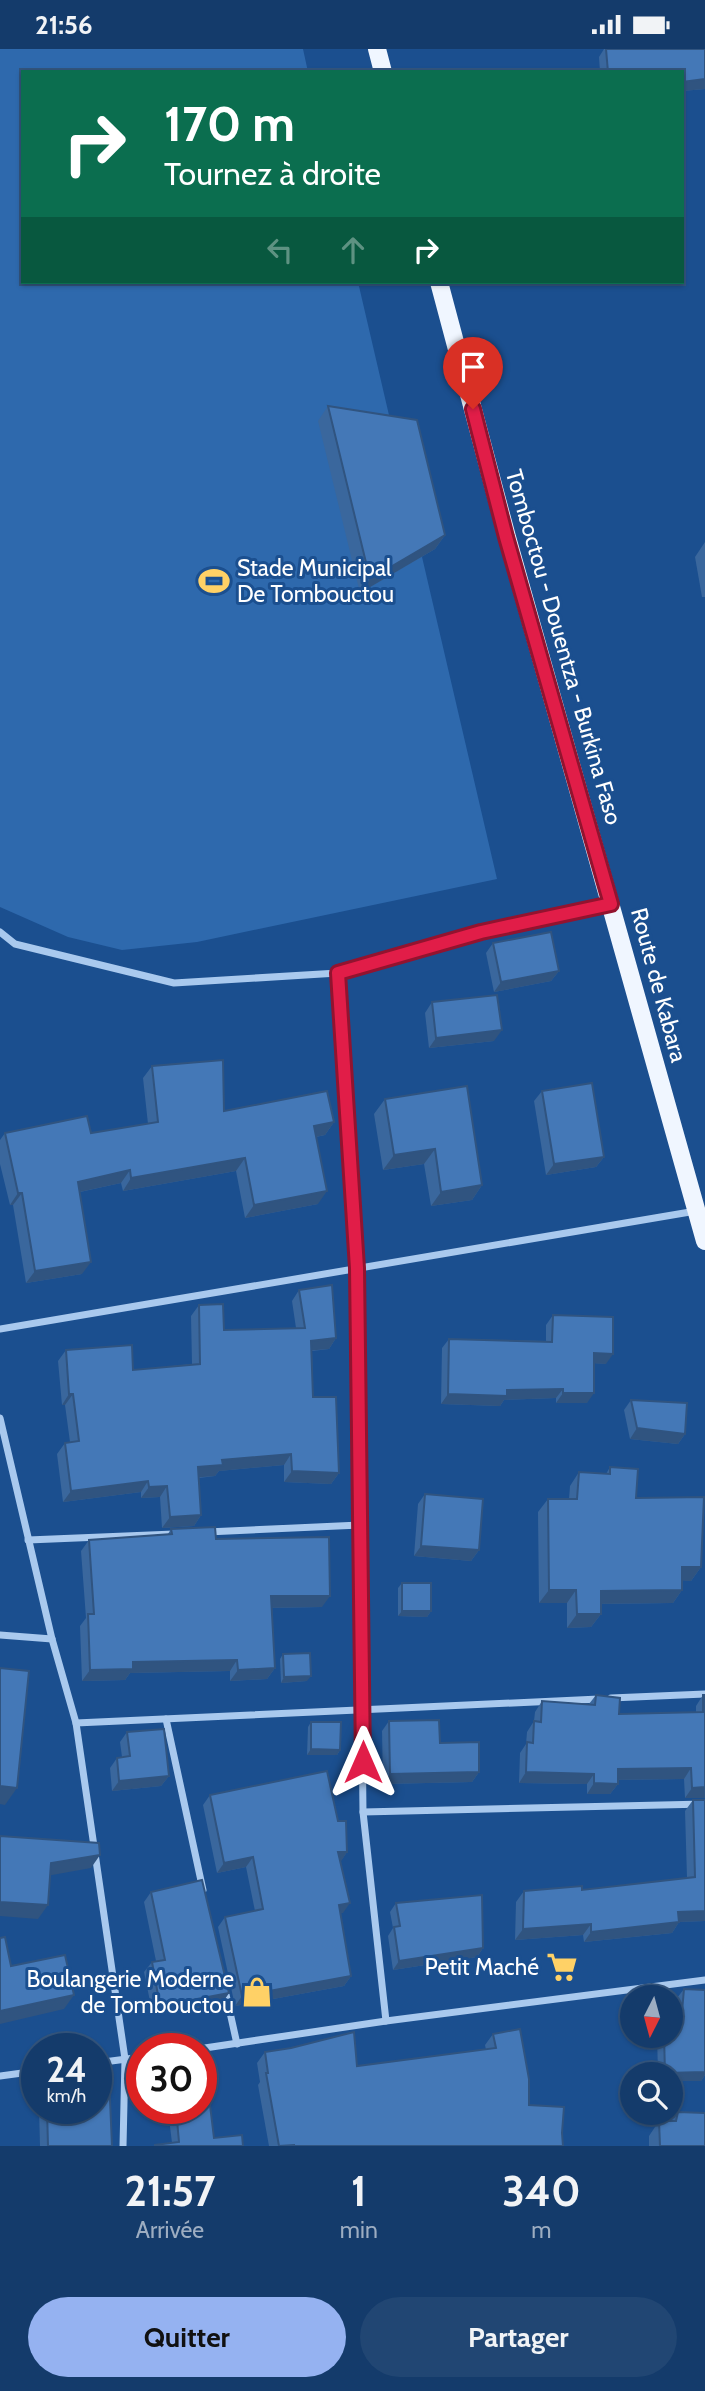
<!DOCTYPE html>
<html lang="fr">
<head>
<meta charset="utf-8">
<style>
  :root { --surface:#143b6b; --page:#214673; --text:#f1f3f6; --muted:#9dadc1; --line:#33557e; --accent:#95b2f1 }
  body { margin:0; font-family:Cabin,sans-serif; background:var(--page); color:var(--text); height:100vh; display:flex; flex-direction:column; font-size:26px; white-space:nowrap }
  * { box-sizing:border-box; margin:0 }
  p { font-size:23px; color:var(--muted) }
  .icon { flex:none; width:38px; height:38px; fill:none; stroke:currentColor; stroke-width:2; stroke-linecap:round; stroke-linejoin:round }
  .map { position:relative; height:2097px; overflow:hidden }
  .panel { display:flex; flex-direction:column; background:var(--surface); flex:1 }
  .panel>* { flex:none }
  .banner { position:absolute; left:21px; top:21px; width:663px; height:214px; border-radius:0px; box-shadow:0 2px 5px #0004,0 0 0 2px var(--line); background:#0b6e4f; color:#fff; overflow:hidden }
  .needle { width:46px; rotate:186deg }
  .controls { position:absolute; left:620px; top:1936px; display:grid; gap:14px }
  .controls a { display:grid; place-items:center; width:63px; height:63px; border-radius:50%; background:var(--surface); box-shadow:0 2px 5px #0004,0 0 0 2px var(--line); font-size:35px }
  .speed { position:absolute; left:21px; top:1984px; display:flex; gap:14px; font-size:35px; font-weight:700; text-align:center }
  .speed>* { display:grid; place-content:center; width:91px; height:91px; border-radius:50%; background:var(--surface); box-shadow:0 2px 5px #0004,0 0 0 2px var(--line); line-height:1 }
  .speed small { font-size:18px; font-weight:400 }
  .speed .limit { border:10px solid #d22; background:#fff; color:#111 }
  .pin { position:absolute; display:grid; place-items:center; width:60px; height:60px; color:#fff; margin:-72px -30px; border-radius:50% 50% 50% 0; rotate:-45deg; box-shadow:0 0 7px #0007 }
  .pin .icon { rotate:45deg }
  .me { position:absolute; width:77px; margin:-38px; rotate:0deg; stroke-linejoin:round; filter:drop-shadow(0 0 5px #0008) }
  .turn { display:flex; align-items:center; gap:24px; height:147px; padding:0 28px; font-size:32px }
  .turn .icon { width:91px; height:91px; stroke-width:2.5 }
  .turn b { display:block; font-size:49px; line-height:60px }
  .lanes { display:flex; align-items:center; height:66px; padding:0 28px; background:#0003; justify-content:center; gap:35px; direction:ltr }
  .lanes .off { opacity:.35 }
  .eta { display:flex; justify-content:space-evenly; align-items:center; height:119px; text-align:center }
  .eta b { font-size:42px; font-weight:700; line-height:49px }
  .cta { display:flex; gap:14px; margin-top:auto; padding:14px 28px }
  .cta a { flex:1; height:80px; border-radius:42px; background:var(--accent); color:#111; font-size:28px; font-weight:700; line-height:80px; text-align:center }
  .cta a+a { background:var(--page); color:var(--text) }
  .status { display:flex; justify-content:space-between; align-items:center; height:49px; padding:0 35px; background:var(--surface); direction:ltr }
  .status svg { height:19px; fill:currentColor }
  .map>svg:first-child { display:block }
  .green { fill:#2e69ad }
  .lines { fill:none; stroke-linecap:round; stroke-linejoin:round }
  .street { stroke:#a9c9ee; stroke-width:7 }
  .primary { stroke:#f0f6ff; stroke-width:18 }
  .wall { fill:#3a679d }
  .shaded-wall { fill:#305480 }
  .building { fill:#4478b7; stroke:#305480; stroke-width:2 }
  .route-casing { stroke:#92132f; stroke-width:18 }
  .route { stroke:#e11d48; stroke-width:12 }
  .labels { text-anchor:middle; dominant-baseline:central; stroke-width:6; stroke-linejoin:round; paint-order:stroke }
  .poi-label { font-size:23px; fill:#fff; stroke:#1b4f8f; text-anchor:end }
  .street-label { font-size:23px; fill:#fff; stroke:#1b4f8f }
</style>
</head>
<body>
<div class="status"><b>21:56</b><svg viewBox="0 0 49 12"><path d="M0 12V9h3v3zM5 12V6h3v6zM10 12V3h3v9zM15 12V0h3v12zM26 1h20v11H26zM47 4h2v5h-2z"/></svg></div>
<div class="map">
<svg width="705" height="2097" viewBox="0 0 705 2097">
  <rect width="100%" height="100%" fill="#1b4f8f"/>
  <!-- green -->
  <polygon class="green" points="0,0 303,0 308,23 23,23 23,233 358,233 497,830 197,893 122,901 68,888 0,858"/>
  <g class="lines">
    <!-- street -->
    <g class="street">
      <polyline points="0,883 15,895 174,934 338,924 481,883 611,855"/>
      <polyline points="338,924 357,1219 363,1763 386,1972"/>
      <polyline points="0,1280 696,1162"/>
      <polyline points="0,1369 52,1590 76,1674 125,2010 123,2097"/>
      <polyline points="207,1483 360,1476"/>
      <polyline points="28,1491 174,1485"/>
      <polyline points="0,1586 52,1590"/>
      <polyline points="611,1649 705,1645"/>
      <polyline points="166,1670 203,1841"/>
      <polyline points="76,1674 599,1650"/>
      <polyline points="363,1763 705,1755"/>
      <polyline points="225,1941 237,1995"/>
      <polyline points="198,2000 386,1972 705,1931"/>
      <polyline points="96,2014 142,2008"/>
      <polyline points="0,2027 37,2022"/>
    </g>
    <!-- primary -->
    <g class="primary">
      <polyline points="377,0 383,23"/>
      <polyline points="439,233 507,488 705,1192"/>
    </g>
  </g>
  <!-- wall -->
  <g class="wall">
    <polygon points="604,0 705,0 705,40 682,42 682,23 600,23 599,8"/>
    <polygon points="328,357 445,486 435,500 360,544 318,372"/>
    <polygon points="705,493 705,548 702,548 695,508"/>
    <polygon points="493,894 559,922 551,932 494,943 486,904"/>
    <polygon points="432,953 494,992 429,999 425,964"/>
    <polygon points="152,1017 224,1062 334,1073 325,1086 316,1088 318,1155 245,1169 236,1122 123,1142 121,1134 80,1143 82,1225 26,1234 13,1156 10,1156 0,1115 0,1091 5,1084 91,1084 148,1075 143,1029"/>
    <polygon points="542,1042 604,1108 596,1118 546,1126 534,1052"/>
    <polygon points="385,1050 482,1136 472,1151 431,1157 424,1115 383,1121 374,1065"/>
    <polygon points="299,1241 336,1289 329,1300 312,1302 313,1348 339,1424 331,1435 284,1433 284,1416 219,1422 215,1427 199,1429 201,1466 194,1477 162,1479 160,1448 141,1449 141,1443 63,1453 57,1405 65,1394 70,1393 65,1356 62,1356 58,1312 66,1301 133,1321 192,1315 191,1267 199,1256 224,1281 296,1279 292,1252"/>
    <polygon points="553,1266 606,1315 594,1314 587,1354 556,1354 556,1349 504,1351 500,1357 441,1355 442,1299 449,1290 546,1292 546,1276"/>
    <polygon points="631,1351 685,1385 678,1395 630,1390 624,1361"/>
    <polygon points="610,1418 636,1449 701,1518 691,1532 682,1531 682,1541 673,1554 601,1555 601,1565 591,1578 567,1579 567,1554 539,1554 538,1463 548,1450 569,1450 570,1437 579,1423 606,1425"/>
    <polygon points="425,1445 479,1501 471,1512 414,1507 418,1455"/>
    <polygon points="171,1480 216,1490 322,1558 272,1559 275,1619 267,1630 230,1632 230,1622 130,1624 125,1631 82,1632 80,1577 86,1569 81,1502 89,1491 168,1485"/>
    <polygon points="402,1534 431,1562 427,1568 398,1567 398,1539"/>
    <polygon points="283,1605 307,1632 281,1634 280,1610"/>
    <polygon points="596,1646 619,1665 696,1663 696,1657 703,1646 705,1646 705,1749 685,1749 684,1730 618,1731 618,1735 610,1745 587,1745 587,1735 519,1734 520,1704 526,1695 527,1683 534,1672 535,1663 542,1652 589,1655"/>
    <polygon points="389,1672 440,1694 479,1723 472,1733 383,1735 382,1682"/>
    <polygon points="311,1673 340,1701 337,1706 307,1706 308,1678"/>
    <polygon points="127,1683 169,1727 161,1737 112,1742 110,1719 117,1709 122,1708 120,1693"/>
    <polygon points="210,1746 338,1772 347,1803 340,1813 343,1864 340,1864 351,1927 344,1937 235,1957 218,1878 225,1868 255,1862 246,1818 217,1824 203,1756"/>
    <polygon points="693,1751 705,1872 679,1873 672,1884 584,1893 583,1886 515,1891 516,1853 524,1842 582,1841 687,1829 685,1762"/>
    <polygon points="151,1843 229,1944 222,1954 153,1967 144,1923 152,1913 156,1912 144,1853"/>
    <polygon points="396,1854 483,1899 477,1908 393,1921 388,1887 393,1879 390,1863"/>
    <polygon points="684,1940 705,1941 705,2026 701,2032 670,2032 670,2025 658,2025 657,1986 670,1986 676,1974 677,1949"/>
    <polygon points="493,1985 529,2056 562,2084 563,2097 269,2097 258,2036 260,2033 257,2014 265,2003 357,2017 486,2001 485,1996"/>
    <polygon points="39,2060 96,2060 112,2097 40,2097"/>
    <polygon points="176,2060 214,2089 243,2097 154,2097 155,2096 172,2094 169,2069"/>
    <polygon points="678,2063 705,2097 649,2097 649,2087 659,2072 671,2072"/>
  </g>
  <!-- shaded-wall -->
  <g class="shaded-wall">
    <polygon points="705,30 705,40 682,42 682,33"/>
    <polygon points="445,486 435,500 360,544 370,530"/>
    <polygon points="559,922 551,932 494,943 501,933"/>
    <polygon points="502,981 494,992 429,999 436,989"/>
    <polygon points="334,1073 325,1086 305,1090 314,1077"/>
    <polygon points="435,1100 424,1115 383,1121 394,1106"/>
    <polygon points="604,1108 596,1118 546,1126 554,1115"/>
    <polygon points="245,1109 236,1122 123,1142 131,1129"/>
    <polygon points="130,1121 121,1134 70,1145 78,1133"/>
    <polygon points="482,1136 472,1151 431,1157 441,1143"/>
    <polygon points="327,1142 318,1155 245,1169 254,1156"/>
    <polygon points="18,1144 22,1144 13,1156 10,1156"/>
    <polygon points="91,1213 82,1225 26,1234 35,1222"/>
    <polygon points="336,1289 329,1300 304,1302 311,1292"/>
    <polygon points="594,1304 613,1305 606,1315 587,1314"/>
    <polygon points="563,1340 556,1349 504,1351 500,1357 441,1355 448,1345 507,1341"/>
    <polygon points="563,1344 594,1344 587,1354 556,1354"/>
    <polygon points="69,1345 73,1345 65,1356 62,1356"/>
    <polygon points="637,1379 685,1385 678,1395 630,1390"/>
    <polygon points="291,1405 284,1416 219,1422 215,1427 190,1429 198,1418 222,1411"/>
    <polygon points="292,1422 339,1424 331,1435 284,1433"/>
    <polygon points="148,1432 141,1443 63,1453 71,1442"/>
    <polygon points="167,1437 160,1448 141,1449 149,1438"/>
    <polygon points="201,1466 194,1477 162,1479 170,1468"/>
    <polygon points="421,1497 479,1501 471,1512 414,1507"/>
    <polygon points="682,1518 701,1518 691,1532 673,1531"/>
    <polygon points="549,1541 576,1541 567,1554 539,1554"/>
    <polygon points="682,1541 673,1554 591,1555 601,1542"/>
    <polygon points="271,1547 330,1547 322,1558 263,1559"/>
    <polygon points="402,1562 431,1562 427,1568 398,1567"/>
    <polygon points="577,1565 601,1565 591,1578 567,1579"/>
    <polygon points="237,1611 230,1622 130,1624 125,1631 82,1632 90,1621 133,1613"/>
    <polygon points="275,1619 267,1630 230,1632 238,1621"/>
    <polygon points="311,1627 307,1632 281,1634 284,1628"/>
    <polygon points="311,1700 340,1701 337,1706 307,1706"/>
    <polygon points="691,1719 684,1730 610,1731 618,1720"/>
    <polygon points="479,1723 472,1733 383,1735 390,1725"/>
    <polygon points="526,1723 594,1725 587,1735 519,1734"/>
    <polygon points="169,1727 161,1737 112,1742 119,1732"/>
    <polygon points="594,1734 618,1735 610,1745 587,1745"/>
    <polygon points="0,1737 17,1739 5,1756 0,1755"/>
    <polygon points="705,1738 705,1749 685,1749 692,1739"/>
    <polygon points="338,1803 347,1803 340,1814"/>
    <polygon points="100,1806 91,1819 41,1828 51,1814"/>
    <polygon points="253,1808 246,1818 217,1824 224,1814"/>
    <polygon points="0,1853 48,1856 38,1870 0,1867"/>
    <polygon points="350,1854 343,1864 332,1866 339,1856"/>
    <polygon points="705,1862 705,1872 679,1873 672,1884 584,1893 591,1883 678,1863"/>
    <polygon points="591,1875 583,1886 515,1891 523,1880"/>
    <polygon points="483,1899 477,1908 393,1921 399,1912"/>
    <polygon points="351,1927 344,1937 235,1957 242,1947"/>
    <polygon points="229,1944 222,1954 153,1967 160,1957"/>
    <polygon points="74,1946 64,1960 0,1975 0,1962"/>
    <polygon points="705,2023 705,2026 701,2032 670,2032 670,2025 664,2025 665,2024"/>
  </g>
  <!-- building -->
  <g class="building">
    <polygon points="606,0 705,0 705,30 682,33 682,23 608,23"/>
    <polygon points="328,357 417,371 445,486 370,530"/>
    <polygon points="551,883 559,922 501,933 493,894"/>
    <polygon points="497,946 502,981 436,989 432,953"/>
    <polygon points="223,1011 224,1062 327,1042 334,1073 314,1077 327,1142 254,1156 245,1109 131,1129 130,1121 78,1133 91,1213 35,1222 22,1144 18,1144 5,1084 87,1067 91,1084 158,1073 152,1017"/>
    <polygon points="592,1034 604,1108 554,1115 542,1042"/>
    <polygon points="467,1037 482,1136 441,1143 435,1100 394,1106 385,1050"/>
    <polygon points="332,1236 336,1289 311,1292 313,1348 336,1348 339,1424 292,1422 291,1405 222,1411 223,1416 198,1418 201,1466 170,1468 167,1437 149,1438 148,1432 71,1442 65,1394 79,1392 73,1345 69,1345 66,1301 132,1296 133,1321 200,1315 199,1256 223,1255 224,1281 305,1279 299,1241"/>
    <polygon points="553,1266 613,1268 613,1305 594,1304 594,1344 563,1344 563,1340 507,1341 507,1347 448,1345 449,1290 552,1293"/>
    <polygon points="631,1351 687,1354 685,1385 637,1379"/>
    <polygon points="610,1418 638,1420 636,1449 704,1448 701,1518 682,1518 682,1541 601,1542 601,1565 577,1565 576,1541 549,1541 548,1450 577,1450 579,1423 610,1425"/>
    <polygon points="425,1445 483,1450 479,1501 421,1497"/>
    <polygon points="215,1478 216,1490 329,1488 330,1547 271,1547 275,1619 238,1621 237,1611 133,1613 133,1620 90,1621 88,1565 94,1565 89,1491 172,1485 171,1480"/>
    <rect x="402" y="1534" width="29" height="28"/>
    <polygon points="310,1604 311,1627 284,1628 283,1605"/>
    <polygon points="0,1619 29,1622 17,1739 0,1737"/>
    <polygon points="596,1646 620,1649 619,1665 703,1663 703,1646 705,1646 705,1738 692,1739 691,1719 618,1720 618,1735 594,1734 594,1725 526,1723 527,1693 533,1694 534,1672 541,1673 542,1652 595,1656"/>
    <polygon points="439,1671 440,1694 479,1693 479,1723 390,1725 389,1672"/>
    <polygon points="311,1673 341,1673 340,1701 311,1700"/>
    <polygon points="164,1680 169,1727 119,1732 117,1709 130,1707 127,1683"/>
    <polygon points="327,1722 338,1772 346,1772 347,1803 338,1803 350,1854 339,1856 351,1927 242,1947 225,1868 263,1860 253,1808 224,1814 210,1746"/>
    <polygon points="693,1751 705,1751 705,1862 678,1863 679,1873 591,1883 591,1875 523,1880 524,1842 582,1837 582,1841 695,1828"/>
    <polygon points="0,1787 99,1794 100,1806 51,1814 48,1856 0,1853"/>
    <polygon points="202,1831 229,1944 160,1957 152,1913 165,1911 151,1843"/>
    <polygon points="482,1846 483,1899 399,1912 394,1878 400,1877 396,1854"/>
    <polygon points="5,1888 11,1917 65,1906 74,1946 0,1962 0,1889"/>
    <polygon points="684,1940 705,1941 705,2023 665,2024 664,1986 670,1986 670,1974 681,1974"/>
    <polygon points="520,1980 529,2030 529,2056 564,2058 562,2084 563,2097 294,2097 294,2096 279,2097 266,2024 268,2024 265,2003 291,1999 354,1983 357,2017 496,1999 493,1985"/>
    <polygon points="109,2027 112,2097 48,2097 47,2060 96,2060 96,2029"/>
    <polygon points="210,2056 214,2089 242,2086 243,2097 155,2097 155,2096 179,2093 176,2060 201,2060 201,2057"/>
    <polygon points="678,2063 705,2064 705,2097 660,2097 659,2072 676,2072"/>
  </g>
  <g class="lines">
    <!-- route casing -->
    <g class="route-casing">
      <polyline id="route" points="363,1713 357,1219 338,924 481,883 611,855 506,488 473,360"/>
    </g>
    <!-- route -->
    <use href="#route" class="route"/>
  </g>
  <!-- icons -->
  <defs>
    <g id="stadium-bare" transform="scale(2.415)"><path d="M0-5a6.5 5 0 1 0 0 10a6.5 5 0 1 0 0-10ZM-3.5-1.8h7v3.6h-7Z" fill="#ffd166" stroke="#1b4f8f" stroke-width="2.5" paint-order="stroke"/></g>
    <g id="supermarket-bare" transform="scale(2.415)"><path d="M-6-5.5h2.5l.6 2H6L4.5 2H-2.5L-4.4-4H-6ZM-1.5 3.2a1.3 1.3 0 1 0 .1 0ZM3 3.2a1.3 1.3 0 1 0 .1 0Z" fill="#ffd166" stroke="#1b4f8f" stroke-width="2.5" paint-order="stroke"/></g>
    <g id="shop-bare" transform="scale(2.415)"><path d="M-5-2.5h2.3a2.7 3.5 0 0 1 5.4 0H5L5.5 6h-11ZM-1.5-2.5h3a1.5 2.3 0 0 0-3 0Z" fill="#ffd166" stroke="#1b4f8f" stroke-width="2.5" paint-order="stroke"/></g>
  </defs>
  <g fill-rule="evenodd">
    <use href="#stadium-bare" x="214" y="532"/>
    <use href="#supermarket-bare" x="562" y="1918"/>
    <use href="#shop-bare" x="257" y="1943"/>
  </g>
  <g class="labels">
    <!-- poi labels -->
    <g class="poi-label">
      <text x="237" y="519" text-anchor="start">Stade Municipal<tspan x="237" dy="26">De Tombouctou</tspan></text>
      <text x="539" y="1918">Petit Maché</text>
      <text x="234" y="1930">Boulangerie Moderne<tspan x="234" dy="26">de Tombouctou</tspan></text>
    </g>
    <!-- street labels -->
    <g class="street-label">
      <text transform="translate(564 598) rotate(74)">Tomboctou - Douentza - Burkina Faso</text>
      <text transform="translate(659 936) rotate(75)">Route de Kabara</text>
    </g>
  </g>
</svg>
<div class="controls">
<a><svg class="needle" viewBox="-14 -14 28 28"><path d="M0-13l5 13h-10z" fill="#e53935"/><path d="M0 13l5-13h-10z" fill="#9dadc1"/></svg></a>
<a><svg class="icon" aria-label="search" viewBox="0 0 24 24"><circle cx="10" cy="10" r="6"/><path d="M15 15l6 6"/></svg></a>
</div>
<div class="speed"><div>24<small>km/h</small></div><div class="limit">30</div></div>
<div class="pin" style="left:473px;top:360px;background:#d93025"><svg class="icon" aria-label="arrive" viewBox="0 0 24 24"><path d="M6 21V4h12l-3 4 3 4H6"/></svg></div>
<svg class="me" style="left:363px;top:1713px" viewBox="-20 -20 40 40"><path d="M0-17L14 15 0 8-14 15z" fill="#e11d48" stroke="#fff" stroke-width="4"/></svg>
<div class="banner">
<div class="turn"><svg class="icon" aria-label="right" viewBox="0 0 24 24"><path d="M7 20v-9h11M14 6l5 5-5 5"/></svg><div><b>170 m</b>Tournez à droite</div></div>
<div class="lanes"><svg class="icon off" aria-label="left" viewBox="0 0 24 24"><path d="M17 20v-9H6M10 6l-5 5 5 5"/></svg><svg class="icon off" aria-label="ahead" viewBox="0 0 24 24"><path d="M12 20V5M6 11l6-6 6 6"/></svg><svg class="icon" aria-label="right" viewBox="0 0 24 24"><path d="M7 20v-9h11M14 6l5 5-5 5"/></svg></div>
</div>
</div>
<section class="panel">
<div class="eta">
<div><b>21:57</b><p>Arrivée</p></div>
<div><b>1</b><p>min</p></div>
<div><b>340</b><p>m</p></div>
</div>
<div class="cta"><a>Quitter</a><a>Partager</a></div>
</section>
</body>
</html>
